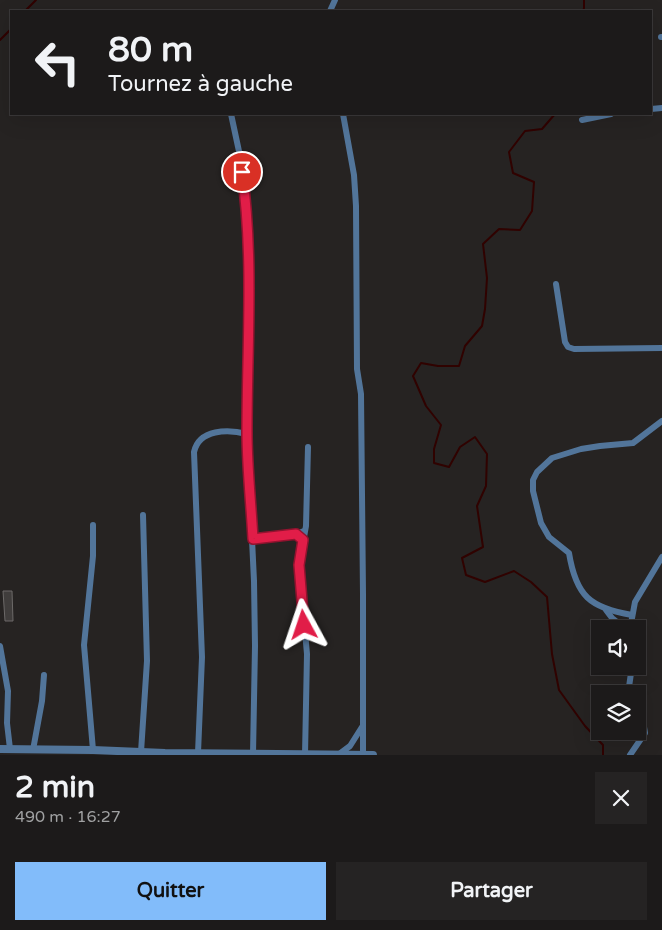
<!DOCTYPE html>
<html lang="fr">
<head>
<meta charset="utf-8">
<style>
  :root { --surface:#1c1a1a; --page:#252323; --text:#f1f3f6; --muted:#a0a1a2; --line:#3a3839; --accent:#82bcfa }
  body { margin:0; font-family:"Varela Round",sans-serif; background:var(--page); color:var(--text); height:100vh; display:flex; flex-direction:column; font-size:19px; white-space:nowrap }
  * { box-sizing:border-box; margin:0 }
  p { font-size:16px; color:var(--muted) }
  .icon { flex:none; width:28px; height:28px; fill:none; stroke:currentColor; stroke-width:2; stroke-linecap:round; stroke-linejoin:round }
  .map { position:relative; height:755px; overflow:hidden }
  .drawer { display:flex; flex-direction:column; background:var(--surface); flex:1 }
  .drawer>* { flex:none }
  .banner { position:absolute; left:10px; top:10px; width:642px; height:105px; border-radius:0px; box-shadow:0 5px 20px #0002,0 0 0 1px var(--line); background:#1c1a1a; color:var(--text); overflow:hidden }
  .tools { position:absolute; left:591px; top:620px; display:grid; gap:10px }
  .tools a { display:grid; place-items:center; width:55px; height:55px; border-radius:0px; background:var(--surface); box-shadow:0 5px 20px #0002,0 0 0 1px var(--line); font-size:25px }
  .pin { position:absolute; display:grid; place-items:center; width:42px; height:42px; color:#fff; margin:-21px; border:2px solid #fff; border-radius:50%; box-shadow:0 1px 5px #0007 }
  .me { position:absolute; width:55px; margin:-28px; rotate:355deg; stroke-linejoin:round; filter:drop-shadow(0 0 4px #0008) }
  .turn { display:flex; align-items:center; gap:18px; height:105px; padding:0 15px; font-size:22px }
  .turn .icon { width:65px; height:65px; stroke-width:2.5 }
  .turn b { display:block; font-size:35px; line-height:42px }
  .round { display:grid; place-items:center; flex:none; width:52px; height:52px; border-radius:0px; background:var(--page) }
  .head { display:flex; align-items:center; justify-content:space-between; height:85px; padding:0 15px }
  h1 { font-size:30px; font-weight:700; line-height:38px }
  .action { display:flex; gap:10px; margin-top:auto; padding:10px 15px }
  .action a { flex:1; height:58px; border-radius:0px; background:var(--accent); color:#111; font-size:20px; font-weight:700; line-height:58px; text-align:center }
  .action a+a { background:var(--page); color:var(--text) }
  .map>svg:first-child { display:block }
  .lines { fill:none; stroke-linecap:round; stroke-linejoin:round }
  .stream { stroke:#300200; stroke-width:2 }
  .building { fill:#403d3c; stroke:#6c6968 }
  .minor { stroke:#52759a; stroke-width:6 }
  .tertiary { stroke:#52759a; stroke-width:8 }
  .route-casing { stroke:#92132f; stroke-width:12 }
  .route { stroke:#e11d48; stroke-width:9 }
</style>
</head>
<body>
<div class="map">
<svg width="662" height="755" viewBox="0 0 662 755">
  <rect width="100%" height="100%" fill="#262322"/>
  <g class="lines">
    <!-- stream -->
    <g class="stream">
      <polyline points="25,11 36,0"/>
      <polyline points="583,11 584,8 584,0"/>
      <polyline points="0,40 11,29"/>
      <polyline points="555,114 542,129 525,131 509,152 513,173 534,182 532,211 520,230 499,229 483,244 487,278 485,309 482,326 465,346 459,366 438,366 421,363 413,376 426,406 441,425 434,449 434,463 449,467 460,447 475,437 487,454 486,486 477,506 483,547 462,558 466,575 485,582 514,571 531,582 547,597 552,654 559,690 585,726 603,745 603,755"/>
    </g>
  </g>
  <!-- building -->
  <polygon class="building" points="3,591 12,591 13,621 5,621"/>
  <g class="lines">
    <!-- minor -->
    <g class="minor">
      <polyline points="330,11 335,0"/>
      <polyline points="661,37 662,37"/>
      <polyline points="651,109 662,108"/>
      <polyline points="231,114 240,156 247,203 249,248 247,434 254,581 255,646 253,754"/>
      <polyline points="343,114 354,175 356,206 357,369 361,394 363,594 363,755"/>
      <polyline points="582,120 611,114"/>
      <polyline points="556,284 565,342 568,347 574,349 662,348"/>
      <polyline points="253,539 296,534 304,531"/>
      <polyline points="606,610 612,618 626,629"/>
      <path d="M632 615C590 608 576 596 569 553L549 537 541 523 533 491V480L537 472 552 458 581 449 600 446 633 443 662 421"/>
      <polyline points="630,629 635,602 662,557"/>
      <polyline points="0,646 8,691 7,723 10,749"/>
      <polyline points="628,694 632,666"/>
      <polyline points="33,750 42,701 44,675"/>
      <polyline points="93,750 84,645 93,556 93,525"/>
      <polyline points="141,752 147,661 143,515"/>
      <path d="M198 753 202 657 194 452C199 429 228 429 247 434"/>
      <polyline points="305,755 307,654 299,565 306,526 308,447"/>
      <polyline points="338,755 350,746 362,727"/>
      <polyline points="630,755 645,733 644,727 638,719"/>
    </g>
    <!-- tertiary -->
    <polyline class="tertiary" points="0,749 93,750 165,753 373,755"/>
  </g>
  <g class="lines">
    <!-- route casing -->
    <g class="route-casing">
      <path id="route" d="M242 172C254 258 247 345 247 432 247 467 251 503 253 539L296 534 303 540 299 565 304 625"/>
    </g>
    <!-- route -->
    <use href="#route" class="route"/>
  </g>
</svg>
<div class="tools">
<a><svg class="icon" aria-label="sound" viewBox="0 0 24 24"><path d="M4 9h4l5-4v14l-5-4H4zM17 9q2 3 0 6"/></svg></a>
<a><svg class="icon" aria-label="layers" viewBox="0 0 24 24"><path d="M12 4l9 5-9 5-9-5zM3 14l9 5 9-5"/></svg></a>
</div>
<div class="pin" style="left:242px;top:172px;background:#d93025"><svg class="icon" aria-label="arrive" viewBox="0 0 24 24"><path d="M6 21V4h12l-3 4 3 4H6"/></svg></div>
<svg class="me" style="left:304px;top:625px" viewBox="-20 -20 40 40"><path d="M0-17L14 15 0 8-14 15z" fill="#e11d48" stroke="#fff" stroke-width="4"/></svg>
<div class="banner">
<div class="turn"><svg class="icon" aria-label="left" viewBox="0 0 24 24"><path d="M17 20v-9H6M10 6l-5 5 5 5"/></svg><div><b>80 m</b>Tournez à gauche</div></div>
</div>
</div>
<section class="drawer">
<div class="head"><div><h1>2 min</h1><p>490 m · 16:27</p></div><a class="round"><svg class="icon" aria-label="close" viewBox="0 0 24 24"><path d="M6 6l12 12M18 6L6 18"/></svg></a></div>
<div class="action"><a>Quitter</a><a>Partager</a></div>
</section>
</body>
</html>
